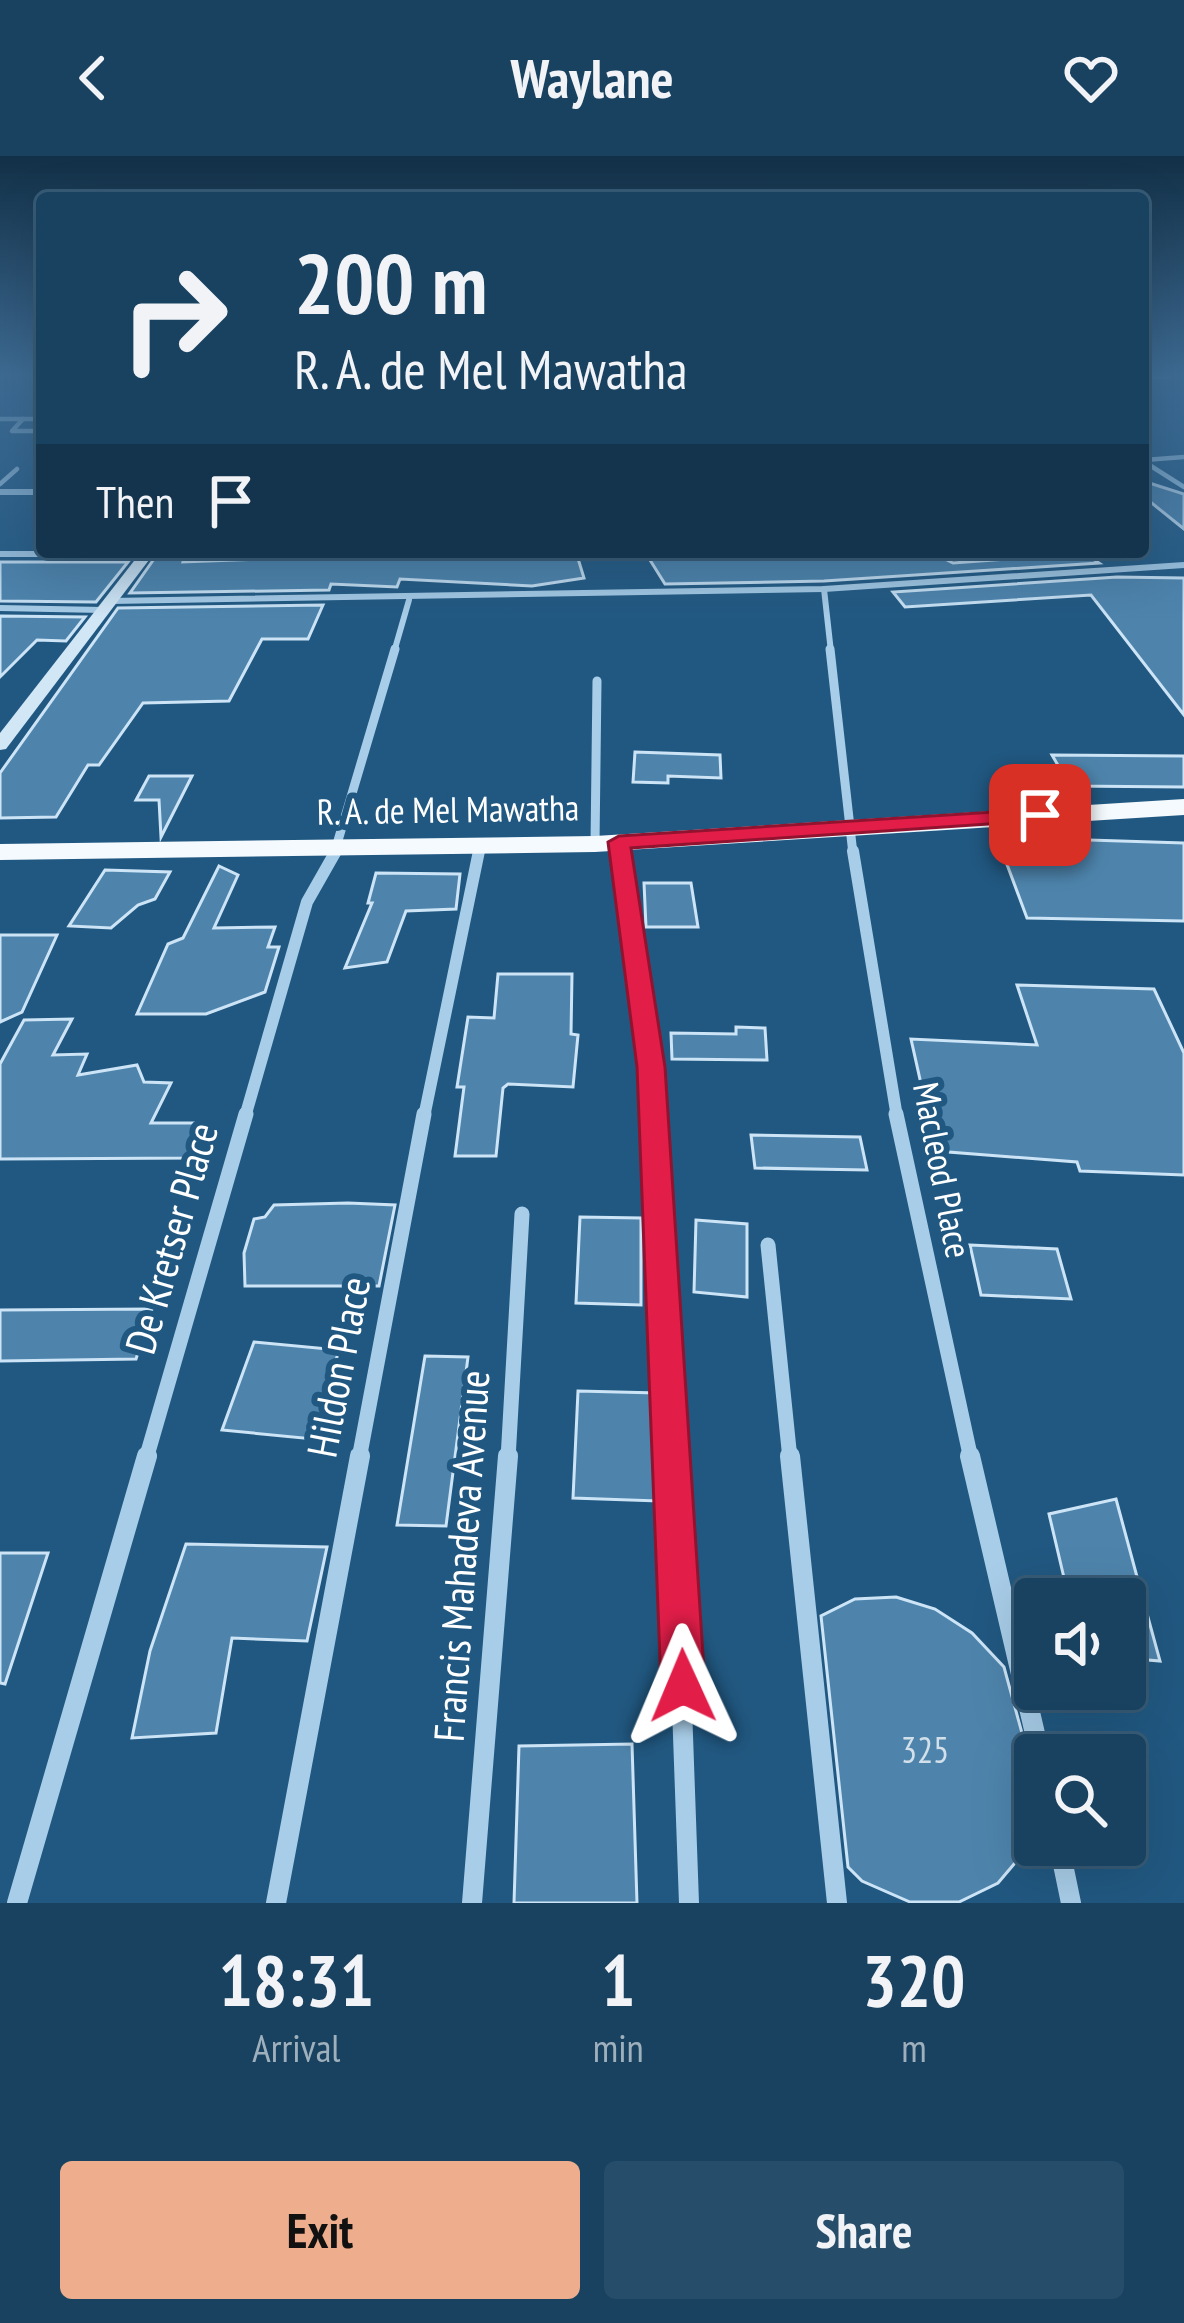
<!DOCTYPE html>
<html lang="en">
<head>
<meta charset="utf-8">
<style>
  :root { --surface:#194261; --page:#264d6a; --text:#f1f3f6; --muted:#9fb0bd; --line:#375b76; --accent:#eead8d }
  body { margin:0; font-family:"PT Sans Narrow",sans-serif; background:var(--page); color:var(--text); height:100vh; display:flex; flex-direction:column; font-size:45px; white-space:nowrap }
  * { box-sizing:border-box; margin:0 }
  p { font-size:39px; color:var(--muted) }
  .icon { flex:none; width:66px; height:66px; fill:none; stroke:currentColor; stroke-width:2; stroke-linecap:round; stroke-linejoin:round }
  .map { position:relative; height:1747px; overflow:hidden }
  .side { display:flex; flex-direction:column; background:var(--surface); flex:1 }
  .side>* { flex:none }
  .banner { position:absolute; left:36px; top:36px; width:1113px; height:366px; border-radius:12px; box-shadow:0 12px 48px #0002,0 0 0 3px var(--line); background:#194261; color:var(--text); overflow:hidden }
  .buttons { position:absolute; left:1014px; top:1422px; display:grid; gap:24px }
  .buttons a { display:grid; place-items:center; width:132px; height:132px; border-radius:12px; background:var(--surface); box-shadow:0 12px 48px #0002,0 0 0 3px var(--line); font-size:60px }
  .pin { position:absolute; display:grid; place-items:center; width:102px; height:102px; color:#fff; margin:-51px; border-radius:24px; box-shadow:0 6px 18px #0006 }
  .me { position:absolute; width:132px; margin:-66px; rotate:359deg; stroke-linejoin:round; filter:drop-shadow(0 0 9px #0008) }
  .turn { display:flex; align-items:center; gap:42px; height:252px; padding:0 60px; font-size:54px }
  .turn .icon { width:156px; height:156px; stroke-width:2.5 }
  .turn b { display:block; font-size:84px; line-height:102px }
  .then { display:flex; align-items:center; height:114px; padding:0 60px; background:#0003; gap:24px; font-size:45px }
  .eta { display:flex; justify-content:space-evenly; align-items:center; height:204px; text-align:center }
  .eta b { font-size:72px; font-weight:700; line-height:84px }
  .action { display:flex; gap:24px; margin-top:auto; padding:24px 60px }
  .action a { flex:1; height:138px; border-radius:12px; background:var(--accent); color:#111; font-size:48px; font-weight:700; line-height:138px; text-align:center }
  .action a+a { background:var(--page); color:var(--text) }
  header { display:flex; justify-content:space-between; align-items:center; height:156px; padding:0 60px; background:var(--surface); font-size:54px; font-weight:700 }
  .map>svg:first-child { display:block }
  .building { fill:#4e84ac; stroke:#cce4f6; stroke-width:3 }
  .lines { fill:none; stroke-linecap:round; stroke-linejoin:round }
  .service { stroke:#a8cde8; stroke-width:4.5 }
  .minor-far5 { stroke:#a8cde8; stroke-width:4.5 }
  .minor-far4 { stroke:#a8cde8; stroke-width:6 }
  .minor-far3 { stroke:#a8cde8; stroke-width:9 }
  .minor-far2 { stroke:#a8cde8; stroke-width:12 }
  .minor-far1 { stroke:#a8cde8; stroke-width:15 }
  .minor { stroke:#a8cde8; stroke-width:20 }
  .tertiary { fill:#a8cde8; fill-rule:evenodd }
  .secondary { fill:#d2e7f6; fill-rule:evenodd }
  .trunk { fill:#f4fafe; fill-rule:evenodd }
  .route { fill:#e11d48; stroke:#92132f; stroke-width:3 }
  .labels { text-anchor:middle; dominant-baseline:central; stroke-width:12; stroke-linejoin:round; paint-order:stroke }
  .street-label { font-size:36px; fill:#fff; stroke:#215881 }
  .near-number-label { font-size:36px; fill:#d3e0ea }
  .near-street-label { font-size:42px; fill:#fff; stroke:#215881 }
</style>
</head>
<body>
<header><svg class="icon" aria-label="back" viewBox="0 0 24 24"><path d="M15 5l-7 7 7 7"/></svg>Waylane<svg class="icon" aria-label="heart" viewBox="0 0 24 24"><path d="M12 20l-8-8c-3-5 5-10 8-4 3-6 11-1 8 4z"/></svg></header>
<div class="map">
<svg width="1184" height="1747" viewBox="0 0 1184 1747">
  <rect width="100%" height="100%" fill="#215881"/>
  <!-- building -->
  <g class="building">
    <polygon points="1143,325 1184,338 1184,373 1143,340"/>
    <polygon points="159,396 186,396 183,406 265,403 266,396 576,396 584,422 532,430 400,423 397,431 331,428 329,434 130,437"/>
    <polygon points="645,396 931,396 953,407 1033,401 1028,396 1082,396 1099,407 824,425 665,428"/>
    <polygon points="128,406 96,446 0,445 0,406"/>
    <polygon points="1117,421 1184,422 1184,559 1091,439 905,451 893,436"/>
    <polygon points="323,449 308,483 262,483 229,545 143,547 99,609 88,609 56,661 0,662 0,617 118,452"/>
    <polygon points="0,460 85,461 66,485 37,484 0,521"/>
    <polygon points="635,596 720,599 721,622 668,620 668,627 633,626"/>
    <polygon points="1052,599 1184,600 1184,631 1070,630"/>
    <polygon points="149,620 192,620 161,681 159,644 136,644"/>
    <polygon points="1057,683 1184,687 1184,765 1027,762 999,687 1060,689"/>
    <polygon points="219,710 238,719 214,772 275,771 268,791 279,791 265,836 206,858 137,858 168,788 183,782"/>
    <polygon points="105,714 170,716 155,743 138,749 111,772 69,770"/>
    <polygon points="376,717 460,718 456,753 406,755 387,806 345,812 372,747 368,747"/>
    <polygon points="644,727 691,727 698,771 646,771"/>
    <polygon points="0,779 57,779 22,856 0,866"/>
    <polygon points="498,818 572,818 571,878 578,879 573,931 508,928 503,932 496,1000 455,1000 464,931 457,931 468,861 494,862"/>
    <polygon points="1017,829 1154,833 1184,897 1184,1019 1080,1015 1077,1006 936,995 911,883 1037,889"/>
    <polygon points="72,863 53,899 87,898 78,919 137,909 144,926 171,927 151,967 197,967 199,1002 0,1003 0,908 24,864"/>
    <polygon points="736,871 765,872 767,904 672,903 671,877 736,878"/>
    <polygon points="751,979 860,981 867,1014 755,1012"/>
    <polygon points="348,1047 395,1049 379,1130 245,1130 244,1097 254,1063 265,1061 274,1049"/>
    <polygon points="580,1061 641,1062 641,1149 576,1147"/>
    <polygon points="696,1064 747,1068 747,1141 694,1136"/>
    <polygon points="970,1089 1057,1093 1071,1143 981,1139"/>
    <polygon points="152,1153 136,1203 0,1205 0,1154"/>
    <polygon points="254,1186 339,1194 313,1283 222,1274"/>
    <polygon points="425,1200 468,1201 446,1370 397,1369"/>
    <polygon points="578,1235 657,1237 658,1345 573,1342"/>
    <polygon points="1116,1343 1143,1443 1160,1505 1125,1502 1125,1443 1069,1443 1049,1358"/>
    <polygon points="186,1388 327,1391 307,1485 232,1482 216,1577 132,1582 150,1495"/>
    <polygon points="0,1397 48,1397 5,1528 0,1527"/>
    <polygon points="896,1441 935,1453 972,1477 1004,1511 1035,1625 1035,1666 1026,1694 998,1727 959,1746 910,1746 862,1725 848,1711 821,1460 855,1443"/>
    <polygon points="632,1588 637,1747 514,1747 519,1590"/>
  </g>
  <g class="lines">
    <!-- service -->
    <g class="service">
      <polyline points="23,263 12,275 42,275"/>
      <polyline points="0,328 17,313"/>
    </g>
    <!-- minor-far5 -->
    <g class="minor-far5">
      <polyline points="1143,222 1171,220"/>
      <polyline points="0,263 42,263"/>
      <polyline points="1144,304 1184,301"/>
      <polyline points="1143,305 1184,331"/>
    </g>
    <!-- minor-far4 -->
    <g class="minor-far4">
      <polyline points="0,398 147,398"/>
      <polyline points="824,433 831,496"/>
      <polyline points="110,445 824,433 1184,409"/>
      <polyline points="0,452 103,454"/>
      <polyline points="394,496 409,444"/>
    </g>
    <!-- minor-far3 -->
    <g class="minor-far3">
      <polyline points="830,493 853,698"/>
      <polyline points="619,686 621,698"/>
      <polyline points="595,688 597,525"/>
      <polyline points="334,698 395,493"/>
      <polyline points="478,698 480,691"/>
    </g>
    <!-- minor-far2 -->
    <g class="minor-far2">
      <polyline points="620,695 654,961"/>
      <polyline points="853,695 897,961"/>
      <polyline points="245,961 307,746 336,695"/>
      <polyline points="424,961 479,695"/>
    </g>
    <!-- minor-far1 -->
    <g class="minor-far1">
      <polyline points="654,958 673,1303"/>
      <polyline points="896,958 971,1303"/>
      <polyline points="768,1089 790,1303"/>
      <polyline points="146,1303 246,958"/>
      <polyline points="359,1303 424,958"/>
      <polyline points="508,1303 522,1058"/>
    </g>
    <!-- minor -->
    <g class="minor">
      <polyline points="673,1300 689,1747"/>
      <polyline points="790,1300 837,1747"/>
      <polyline points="970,1300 1040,1599"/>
      <polyline points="1059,1689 1071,1747"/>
      <polyline points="17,1747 147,1300"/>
      <polyline points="276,1747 360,1300"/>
      <polyline points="472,1747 508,1300"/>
    </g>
    <!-- tertiary -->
    <rect class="tertiary" x="0" y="333" width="42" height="6"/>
    <!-- secondary -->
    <polygon class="secondary" points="141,396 155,396 6,593 0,594 0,577"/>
    <!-- trunk -->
    <polygon class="trunk" points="1184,643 1184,659 595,696 0,704 0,688 595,680"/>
  </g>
  <!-- sky -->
  <linearGradient id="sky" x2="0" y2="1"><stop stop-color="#123047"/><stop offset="0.47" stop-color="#3d6a92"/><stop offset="1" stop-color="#3d6a92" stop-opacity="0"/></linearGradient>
  <rect width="1184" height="465" fill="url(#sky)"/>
  <!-- route -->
  <polygon class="route" points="1040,653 1051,659 1048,664 631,692 665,911 705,1530 699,1546 683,1553 667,1546 661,1530 637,911 608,686 619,680"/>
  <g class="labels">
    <!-- street labels -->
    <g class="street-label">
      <text transform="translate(448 653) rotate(-1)">R. A. de Mel Mawatha</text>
      <text transform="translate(943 1014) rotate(79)">Macleod Place</text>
    </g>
    <!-- near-number labels -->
    <g class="near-number-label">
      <text x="925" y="1593">325</text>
    </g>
    <!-- near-street labels -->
    <g class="near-street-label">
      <text transform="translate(171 1082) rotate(-74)">De Kretser Place</text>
      <text transform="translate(338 1211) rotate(-79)">Hildon Place</text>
      <text transform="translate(461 1400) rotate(-86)">Francis Mahadeva Avenue</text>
    </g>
  </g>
</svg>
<div class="buttons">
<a><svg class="icon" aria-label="sound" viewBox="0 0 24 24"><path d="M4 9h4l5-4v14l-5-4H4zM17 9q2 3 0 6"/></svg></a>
<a><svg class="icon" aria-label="search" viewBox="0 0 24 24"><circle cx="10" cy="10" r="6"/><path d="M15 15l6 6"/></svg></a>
</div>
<div class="pin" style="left:1040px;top:659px;background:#d93025"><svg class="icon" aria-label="arrive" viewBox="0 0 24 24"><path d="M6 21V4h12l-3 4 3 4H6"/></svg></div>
<svg class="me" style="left:683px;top:1530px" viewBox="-20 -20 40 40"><path d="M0-17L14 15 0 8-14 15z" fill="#e11d48" stroke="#fff" stroke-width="4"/></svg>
<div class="banner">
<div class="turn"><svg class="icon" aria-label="right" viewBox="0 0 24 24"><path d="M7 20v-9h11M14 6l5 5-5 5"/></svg><div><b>200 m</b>R. A. de Mel Mawatha</div></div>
<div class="then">Then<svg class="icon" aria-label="arrive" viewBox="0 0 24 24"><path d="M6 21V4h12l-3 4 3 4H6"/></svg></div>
</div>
</div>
<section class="side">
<div class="eta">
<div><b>18:31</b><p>Arrival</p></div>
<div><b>1</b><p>min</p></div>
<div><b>320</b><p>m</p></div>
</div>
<div class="action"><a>Exit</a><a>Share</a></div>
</section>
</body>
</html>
